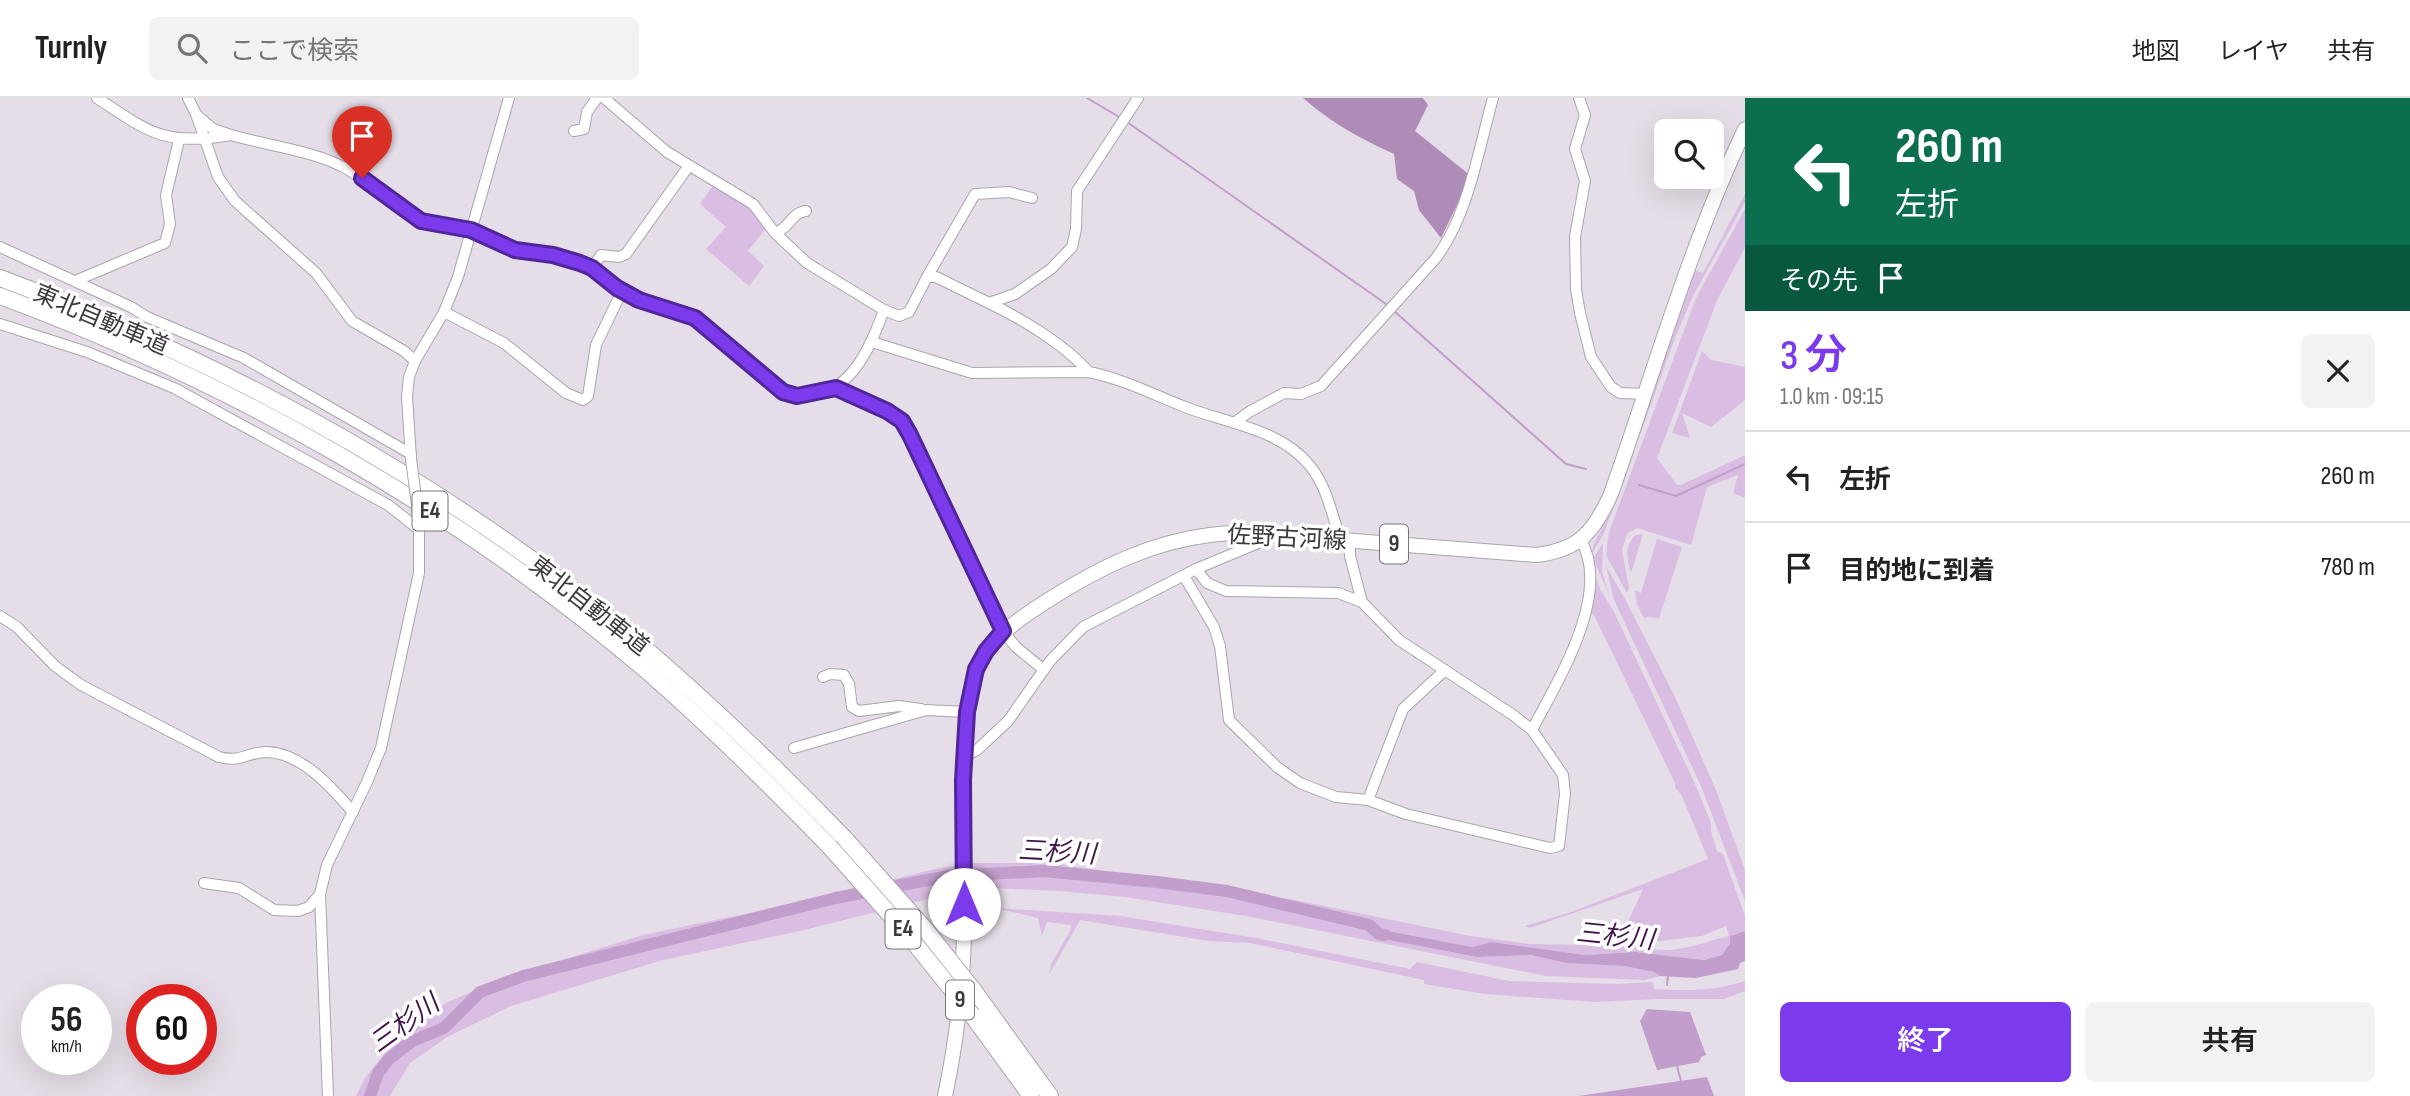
<!DOCTYPE html>
<html lang="ja">
<head>
<meta charset="utf-8">
<style>
  :root { --surface:#fff; --page:#f2f2f2; --text:#222; --muted:#767676; --line:#e0e0e0; --accent:#7c3aed }
  body { margin:0; font-family:"Sofia Sans Condensed","Noto Sans JP",sans-serif; background:var(--page); color:var(--text); height:100vh; display:flex; flex-direction:column; font-size:26px; white-space:nowrap }
  * { box-sizing:border-box; margin:0 }
  p { font-size:23px; color:var(--muted) }
  .icon { flex:none; width:38px; height:38px; fill:none; stroke:currentColor; stroke-width:2; stroke-linecap:round; stroke-linejoin:round }
  .map { position:relative; flex:1; overflow:hidden }
  .drawer { display:flex; flex-direction:column; background:var(--surface); width:665px }
  .drawer>* { flex:none }
  .guide { background:#0b6e4f; color:#fff; overflow:hidden }
  .tools { position:absolute; left:1654px; top:21px; display:grid; gap:14px }
  .tools a { display:grid; place-items:center; width:70px; height:70px; border-radius:10px; background:var(--surface); box-shadow:0 7px 28px #0002; font-size:35px }
  .speed { position:absolute; left:21px; top:886px; display:flex; gap:14px; font-size:35px; font-weight:700; text-align:center }
  .speed>* { display:grid; place-content:center; width:91px; height:91px; border-radius:50%; background:var(--surface); box-shadow:0 7px 28px #0002; line-height:1 }
  .speed small { font-size:18px; font-weight:400 }
  .speed .limit { border:10px solid #d22; background:#fff; color:#111 }
  .pin { position:absolute; display:grid; place-items:center; width:60px; height:60px; color:#fff; margin:-72px -30px; border-radius:50% 50% 50% 0; rotate:-45deg; box-shadow:0 0 7px #0007 }
  .pin .icon { rotate:45deg }
  .me { position:absolute; width:77px; margin:-38px; rotate:0deg; stroke-linejoin:round; filter:drop-shadow(0 0 5px #0008) }
  .turn { display:flex; align-items:center; gap:24px; height:147px; padding:0 35px; font-size:32px }
  .turn .icon { width:91px; height:91px; stroke-width:2.5 }
  .turn b { display:block; font-size:49px; line-height:60px }
  .then { display:flex; align-items:center; height:66px; padding:0 35px; background:#0003; gap:14px; font-size:26px }
  .round { display:grid; place-items:center; flex:none; width:74px; height:74px; border-radius:10px; background:var(--page) }
  .headline { display:flex; align-items:center; justify-content:space-between; height:119px; padding:0 35px }
  h1 { font-size:42px; font-weight:600; line-height:52px; color:var(--accent) }
  .button { display:flex; gap:14px; margin-top:auto; padding:14px 35px }
  .button a { flex:1; height:80px; border-radius:10px; background:var(--accent); color:#fff; font-size:28px; font-weight:600; line-height:80px; text-align:center }
  .button a+a { background:var(--page); color:var(--text) }
  ul { padding:0; list-style:none }
  li { display:flex; align-items:center; gap:21px; height:91px; padding:0 35px; border-top:2px solid var(--line) }
  li div { flex:1 }
  li b { display:block; font-size:26px }
  li em { font-style:normal }
  header { display:flex; align-items:center; gap:42px; box-sizing:border-box; height:98px; padding:0 35px; background:var(--surface); border-bottom:2px solid var(--line) }
  header strong { font-size:33px }
  nav { display:flex; gap:38px; margin-inline-start:auto; font-size:24px }
  .search { width:490px; height:63px; background:var(--page); display:flex; align-items:center; gap:18px; box-sizing:border-box; padding:0 24px; border-radius:10px; color:var(--muted); font-size:26px }
  main { display:flex; flex:1; min-height:0 }
  .map>svg:first-child { display:block }
  .green { fill:#dabde2 }
  .forest { fill:#af8cb8 }
  .water { fill:#c19ecb }
  .lines { fill:none; stroke-linecap:round; stroke-linejoin:round }
  .stream { stroke:#c19ecb; stroke-width:2 }
  .river { stroke:#c19ecb; stroke-width:12 }
  .minor-casing { stroke:#aba4ad; stroke-width:12 }
  .major-casing { stroke:#aba4ad; stroke-width:16 }
  .highway-casing { stroke:#aba4ad; stroke-width:18 }
  .minor { stroke:#fff; stroke-width:10 }
  .major { stroke:#fff; stroke-width:14 }
  .highway { stroke:#fff; stroke-width:16 }
  .minor-bridge-casing { stroke:#aba4ad; stroke-width:12; stroke-linecap:butt }
  .highway-bridge-casing { stroke:#aba4ad; stroke-width:18; stroke-linecap:butt }
  .minor-bridge { stroke:#fff; stroke-width:10 }
  .highway-bridge { stroke:#fff; stroke-width:16 }
  .route-casing { stroke:#51269a; stroke-width:18 }
  .route { stroke:#7c3aed; stroke-width:12 }
  .labels { text-anchor:middle; dominant-baseline:central; stroke-width:7; stroke-linejoin:round; paint-order:stroke }
  .shield { fill:#fff; stroke:#777577; stroke-width:2 }
  .shield-label { font-size:23px; font-weight:bold; fill:#3d3a3d }
  .street-label { font-size:24px; fill:#3d3a3d; stroke:#fff }
  .water-label { font-size:26px; font-style:italic; fill:#41154b; stroke:#fff }
</style>
</head>
<body>
<header>
<strong>Turnly</strong>
<div class="search"><svg class="icon" aria-label="search" viewBox="0 0 24 24"><circle cx="10" cy="10" r="6"/><path d="M15 15l6 6"/></svg>ここで検索</div>
<nav><a>地図</a><a>レイヤ</a><a>共有</a></nav>
</header>
<main>
<div class="map">
<svg width="1745" height="998" viewBox="0 0 1745 998">
  <rect width="100%" height="100%" fill="#e5dde7"/>
  <!-- green -->
  <g class="green">
    <polygon points="714,86 749,107 767,129 748,153 764,168 749,188 706,151 726,129 700,106"/>
    <polygon points="1745,96 1745,104 1693,198 1675,240 1604,435 1592,456 1593,448 1603,428 1635,345 1693,172 1703,175"/>
    <polygon points="1745,111 1745,150 1718,200 1657,360 1677,387 1681,387 1745,357 1745,400 1733,395 1738,377 1707,389 1691,447 1637,430 1627,436 1622,452 1629,490 1627,495 1606,457 1609,434 1696,200"/>
    <polygon points="1702,253 1711,262 1745,269 1745,302 1711,329 1682,315 1690,340 1672,335"/>
    <path d="M1643 436 1631 475C1627 461 1624 449 1635 437Z"/>
    <polygon points="1657,441 1682,449 1659,520 1646,519 1645,522 1637,507 1635,492 1641,495"/>
    <polygon points="1603,445 1602,474 1609,496 1593,461"/>
    <path d="M1591 467 1600 491 1614 514 1695 686 1711 725V733L1717 753 1723 756 1745 818V833L1730 838V845L1722 857 1704 862 1635 854 1585 857 1492 844 1472 849 1372 830 1378 840 1477 859 1531 857 1566 865 1624 868 1654 874 1660 878 1645 882 1546 878 1246 818 1125 799 1060 793 992 790 948 796 804 832 663 862 511 908 447 939 410 965 390 998H356L365 980 401 935 446 905 501 881 643 837 793 806 931 772 973 765H1052L1295 802 1470 838 1530 846 1641 848C1669 859 1701 845 1729 838L1726 828 1702 838 1643 845V839L1625 830 1643 791 1530 830 1525 828 1571 814 1708 761 1682 698 1675 689V685L1594 517 1590 515Z"/>
    <polygon points="1606,468 1625,501 1674,597 1716,692 1745,772 1745,803 1701,688 1614,502"/>
    <path d="M996 810 1120 818 1256 840 1410 871 1417 864 1509 883 1617 886 1653 884 1654 891C1686 893 1715 893 1745 883V893L1724 901H1657L1597 904 1485 896 1424 886V882L1250 845 1209 843 1080 822 1049 877 1051 866 1070 833 1071 827 1047 824 1042 838 1038 820Z"/>
  </g>
  <!-- forest -->
  <path class="forest" d="M1303 0H1423L1428 7 1415 33 1471 78 1441 140 1419 112 1414 93 1397 81 1394 56C1362 42 1329 23 1303 0Z"/>
  <!-- water -->
  <g class="water">
    <polygon points="1372,830 1472,849 1492,844 1585,857 1635,854 1704,862 1722,857 1730,845 1730,838 1745,833 1745,863 1740,865 1738,871 1696,880 1660,878 1654,874 1624,868 1566,865 1531,857 1477,859 1378,840 1368,831"/>
    <polygon points="1647,911 1690,914 1706,957 1701,959 1699,964 1657,972 1640,923"/>
    <polygon points="1707,979 1714,998 1578,998"/>
  </g>
  <g class="lines">
    <!-- stream -->
    <g class="stream">
      <polyline points="1087,0 1119,19"/>
      <polyline points="1127,24 1386,206"/>
      <polyline points="1394,213 1566,366 1586,371"/>
      <polyline points="1639,387 1676,398 1745,366"/>
      <polyline points="1667,887 1668,877"/>
      <polyline points="1677,968 1681,983"/>
    </g>
    <!-- river -->
    <polyline class="river" points="370,998 378,975 389,961 412,943 444,930 480,894 523,878 836,800 948,778 1044,773 1157,784 1227,793 1369,827 1379,836 1385,837"/>
    <!-- minor casing -->
    <g class="minor-casing">
      <g id="minor">
        <path d="M97 0C150 35 164 48 231 37L213 31 198 18"/>
        <polyline points="188,0 196,16 218,79 235,103 316,175 352,223 404,253 415,263"/>
        <polyline points="604,0 667,54 753,106 775,135 807,165 884,212 899,218 909,214 927,179 936,179 989,205"/>
        <polyline points="1579,0 1585,17 1575,51 1585,83 1575,139 1576,191 1580,215 1591,259 1611,289 1620,295 1645,296"/>
        <polyline points="574,33 584,31 587,14 597,0"/>
        <path d="M231 37C269 48 312 52 347 71 373 85 393 112 421 123 437 130 456 128 473 132 488 137 501 148 516 153 541 161 568 156 593 171 608 180 620 192 637 200 654 208 675 210 692 219 720 233 770 296 797 298 849 302 869 252 884 212"/>
        <path d="M775 135C789 131 792 114 806 113"/>
        <polyline points="0,149 131,209 147,219 244,260 411,356"/>
        <polyline points="592,170 601,157 619,159 626,156 688,69"/>
        <polyline points="927,179 975,96 1009,94 1032,100"/>
        <polyline points="75,183 165,145 170,126 166,97 179,42"/>
        <polyline points="444,214 504,245 566,295 583,302 588,298 596,247 622,193"/>
        <polyline points="0,226 87,254 174,290 388,407 420,432"/>
        <path d="M872 244 972 275 1089 274C1123 281 1152 296 1185 309 1226 325 1281 331 1310 368 1328 390 1331 416 1341 442"/>
        <path d="M1089 274C1064 246 1022 221 989 205L1015 196 1051 171 1072 149 1076 131 1077 93 1138 0"/>
        <path d="M836 290C862 302 895 310 910 337L1003 533 1016 549 1044 572"/>
        <path d="M1234 325 1249 314 1284 295 1301 296 1321 288 1436 160C1468 118 1479 50 1493 0"/>
        <polyline points="411,361 407,299 409,279 415,263 444,214 458,179 509,0"/>
        <polyline points="1350,442 1350,458 1362,504"/>
        <polyline points="1184,478 1214,529 1220,548 1229,622 1277,669 1300,685 1336,699 1368,702 1406,716 1550,750 1559,748 1565,696 1563,677 1532,632 1513,617 1399,542 1362,504 1338,495 1226,493 1207,485 1196,471"/>
        <path d="M0 518 17 529 55 568 81 587 219 659C242 665 249 653 268 654 303 656 332 690 353 714"/>
        <polyline points="823,579 830,576 844,577 849,586 852,609 859,613 899,608 921,611"/>
        <path d="M1532 632C1558 582 1612 497 1581 442"/>
        <polyline points="794,650 926,612 967,614"/>
        <polyline points="964,658 977,652 1008,623 1050,563 1083,529 1196,471 1268,441 1272,435"/>
        <polyline points="1368,702 1403,611 1445,572"/>
        <polyline points="204,785 239,790 274,812 298,813 309,809 320,796"/>
        <polyline points="328,998 320,796 327,767 367,684 381,650 419,475 419,423"/>
      </g>
    </g>
    <!-- major casing -->
    <g class="major-casing">
      <path id="major" d="M945 998C956 945 963 890 964 836 965 762 959 688 967 614 974 553 1001 532 1050 501 1099 470 1151 444 1210 437 1254 431 1298 438 1342 442 1407 447 1472 452 1536 457 1579 452 1594 434 1611 396 1654 274 1689 149 1745 31"/>
    </g>
    <!-- highway casing -->
    <g class="highway-casing">
      <g id="highway">
        <path d="M0 180C221 263 432 377 616 526 698 594 774 667 847 743"/>
        <path d="M0 198C234 285 457 411 647 573 711 629 771 688 830 749"/>
        <polyline points="974,893 1050,998"/>
        <polyline points="972,917 1031,998"/>
      </g>
    </g>
    <!-- minor -->
    <use href="#minor" class="minor"/>
    <!-- major -->
    <use href="#major" class="major"/>
    <!-- highway -->
    <use href="#highway" class="highway"/>
    <!-- minor-bridge casing -->
    <g class="minor-bridge-casing">
      <polyline id="minor-bridge" points="411,361 419,423"/>
    </g>
    <!-- highway-bridge casing -->
    <g class="highway-bridge-casing">
      <g id="highway-bridge">
        <polyline points="847,743 925,831 974,893"/>
        <polyline points="830,749 908,837 972,917"/>
      </g>
    </g>
    <!-- minor-bridge -->
    <use href="#minor-bridge" class="minor-bridge"/>
    <!-- highway-bridge -->
    <use href="#highway-bridge" class="highway-bridge"/>
  </g>
  <g class="lines">
    <!-- route casing -->
    <g class="route-casing">
      <polyline id="route" points="362,80 421,123 471,132 515,152 553,157 580,165 592,170 617,190 639,202 695,220 783,294 797,298 836,290 887,313 902,323 910,337 1003,533 986,553 976,571 967,614 963,682 964,806"/>
    </g>
    <!-- route -->
    <use href="#route" class="route"/>
  </g>
  <g class="labels">
    <!-- shield labels -->
    <g class="shield">
      <rect x="412.5" y="393.5" width="35" height="39" rx="5"/>
      <rect x="1380" y="426.5" width="28" height="39" rx="5"/>
      <rect x="885.5" y="811.5" width="35" height="39" rx="5"/>
      <rect x="946" y="882.5" width="28" height="39" rx="5"/>
    </g>
    <g class="shield-label">
      <text x="430" y="413">E4</text>
      <text x="1394" y="446">9</text>
      <text x="903" y="831">E4</text>
      <text x="960" y="902">9</text>
    </g>
    <!-- street labels -->
    <g class="street-label">
      <text transform="translate(101 222) rotate(23)">東北自動車道</text>
      <text transform="translate(1287 440) rotate(3)">佐野古河線</text>
      <text transform="translate(589 508) rotate(38)">東北自動車道</text>
    </g>
    <!-- water labels -->
    <g class="water-label">
      <text transform="translate(1057 755) rotate(3)">三杉川</text>
      <text transform="translate(1615 839) rotate(6)">三杉川</text>
      <text transform="translate(405 926) rotate(-36)">三杉川</text>
    </g>
  </g>
</svg>
<div class="tools">
<a><svg class="icon" aria-label="search" viewBox="0 0 24 24"><circle cx="10" cy="10" r="6"/><path d="M15 15l6 6"/></svg></a>
</div>
<div class="speed"><div>56<small>km/h</small></div><div class="limit">60</div></div>
<div class="pin" style="left:362px;top:80px;background:#d93025"><svg class="icon" aria-label="arrive" viewBox="0 0 24 24"><path d="M6 21V4h12l-3 4 3 4H6"/></svg></div>
<svg class="me" style="left:964px;top:806px" viewBox="-20 -20 40 40"><circle r="19" fill="#fff"/><path d="M0-13L10 11 0 6-10 11z" fill="#7c3aed"/></svg>
</div>
<section class="drawer">
<div class="guide">
<div class="turn"><svg class="icon" aria-label="left" viewBox="0 0 24 24"><path d="M17 20v-9H6M10 6l-5 5 5 5"/></svg><div><b>260 m</b>左折</div></div>
<div class="then">その先<svg class="icon" aria-label="arrive" viewBox="0 0 24 24"><path d="M6 21V4h12l-3 4 3 4H6"/></svg></div>
</div>
<div class="headline"><div><h1>3 分</h1><p>1.0 km · 09:15</p></div><a class="round"><svg class="icon" aria-label="close" viewBox="0 0 24 24"><path d="M6 6l12 12M18 6L6 18"/></svg></a></div>
<ul>
<li><svg class="icon" aria-label="left" viewBox="0 0 24 24"><path d="M17 20v-9H6M10 6l-5 5 5 5"/></svg><div><b>左折</b></div><em>260 m</em></li>
<li><svg class="icon" aria-label="arrive" viewBox="0 0 24 24"><path d="M6 21V4h12l-3 4 3 4H6"/></svg><div><b>目的地に到着</b></div><em>780 m</em></li>
</ul>
<div class="button"><a>終了</a><a>共有</a></div>
</section>
</main>
</body>
</html>
